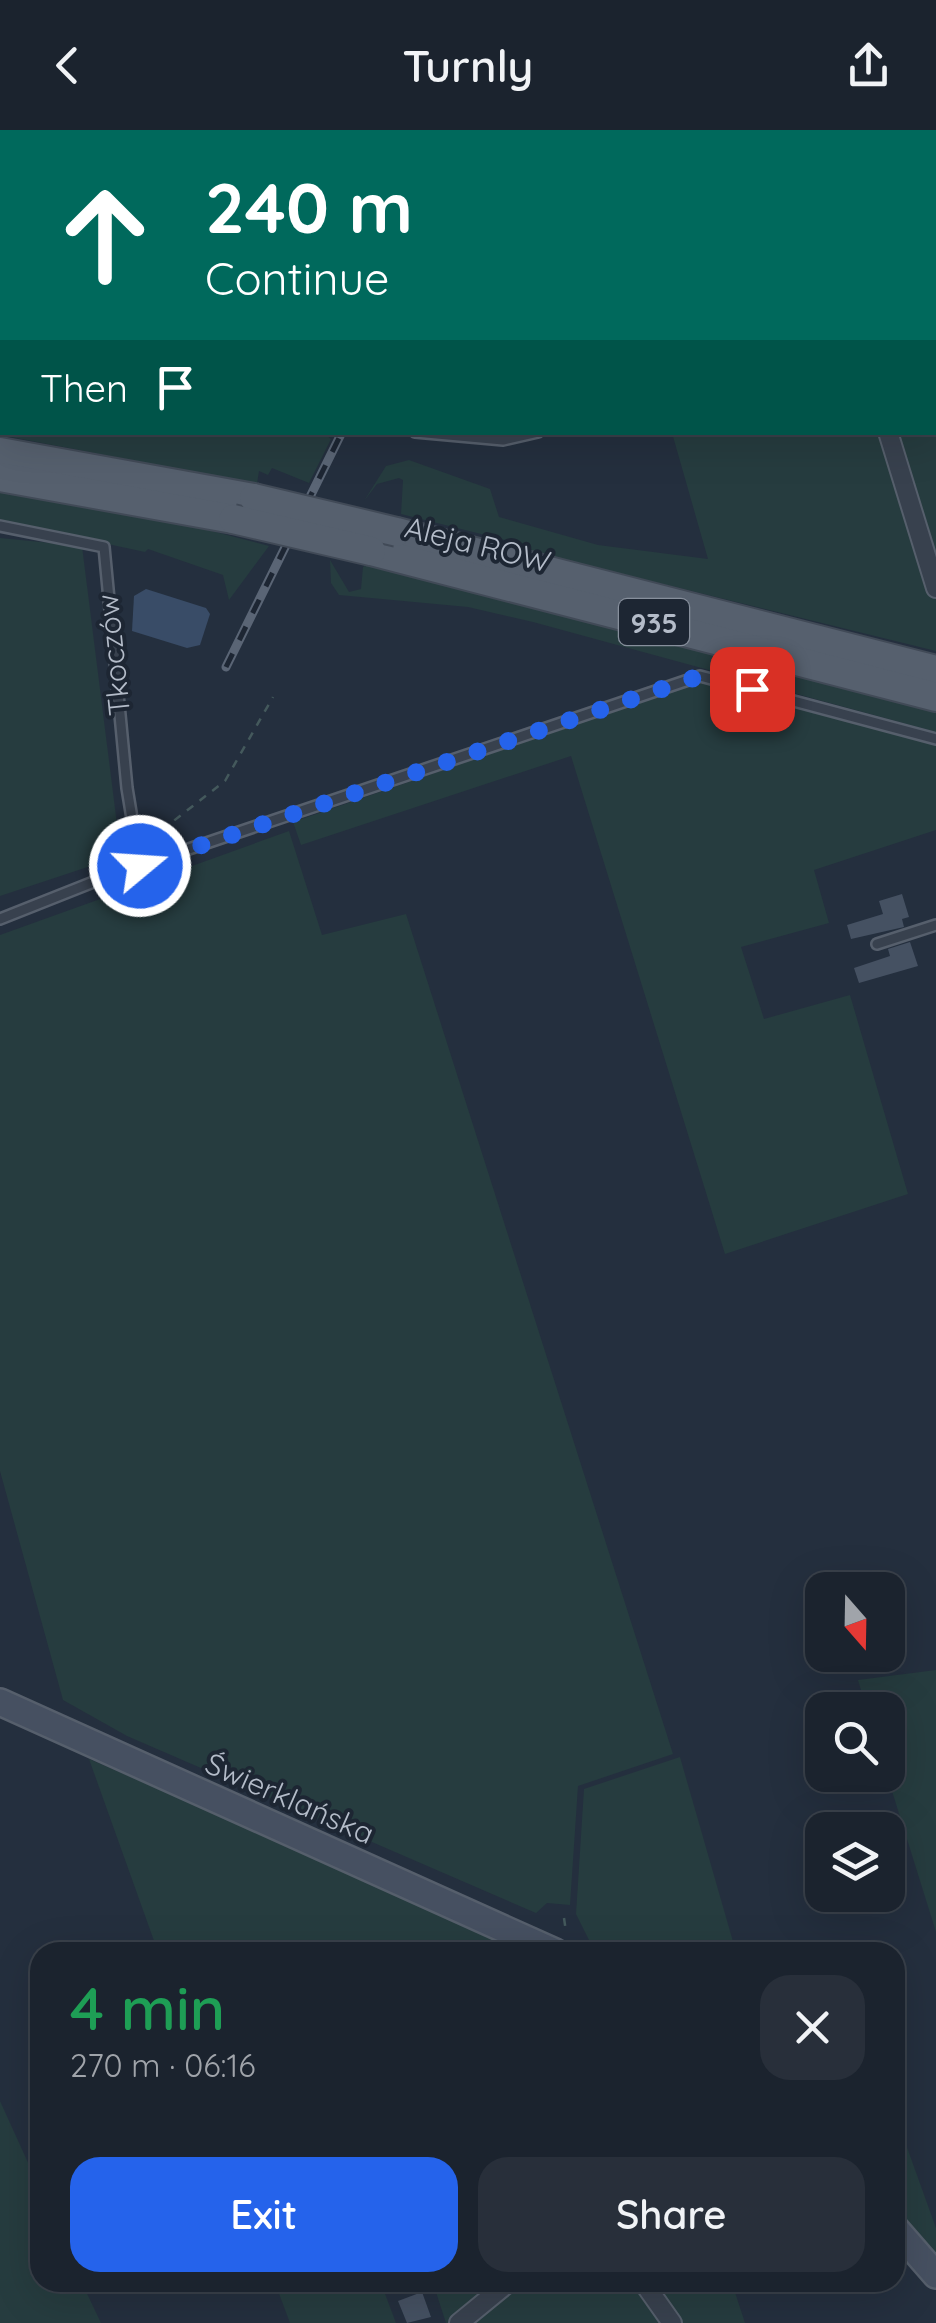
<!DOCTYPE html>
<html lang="en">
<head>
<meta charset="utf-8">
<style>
  :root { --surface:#1b232e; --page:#282f3a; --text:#f1f3f6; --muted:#a0a4aa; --line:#39404a; --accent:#2563eb }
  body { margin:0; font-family:Quicksand,sans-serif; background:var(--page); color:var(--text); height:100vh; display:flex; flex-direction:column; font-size:38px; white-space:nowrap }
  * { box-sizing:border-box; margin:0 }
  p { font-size:32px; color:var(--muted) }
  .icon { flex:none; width:55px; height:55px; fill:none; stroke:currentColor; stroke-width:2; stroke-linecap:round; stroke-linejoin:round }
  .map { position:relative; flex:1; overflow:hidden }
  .details { position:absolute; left:30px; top:1812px; width:875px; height:350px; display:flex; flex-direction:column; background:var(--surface); border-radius:30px; box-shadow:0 10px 40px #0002,0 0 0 2px var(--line) }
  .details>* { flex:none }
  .hud { position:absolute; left:0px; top:0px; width:938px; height:305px; box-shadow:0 10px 40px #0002,0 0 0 2px var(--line); background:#00695c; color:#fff; overflow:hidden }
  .needle { width:65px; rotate:160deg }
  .fabs { position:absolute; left:805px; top:1442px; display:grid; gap:20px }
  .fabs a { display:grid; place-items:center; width:100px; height:100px; border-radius:20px; background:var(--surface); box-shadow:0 10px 40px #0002,0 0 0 2px var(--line); font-size:50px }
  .pin { position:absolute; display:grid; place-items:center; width:85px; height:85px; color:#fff; margin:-42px; border-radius:20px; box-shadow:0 5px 15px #0006 }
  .me { position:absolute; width:110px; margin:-55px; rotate:72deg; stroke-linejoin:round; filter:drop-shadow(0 0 8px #0008) }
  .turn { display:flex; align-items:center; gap:35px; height:210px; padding:0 40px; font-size:45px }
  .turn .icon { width:130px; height:130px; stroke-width:2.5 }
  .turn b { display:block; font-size:70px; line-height:85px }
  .then { display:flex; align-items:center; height:95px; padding:0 40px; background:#0003; gap:20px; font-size:38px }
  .round { display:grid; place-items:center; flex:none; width:105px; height:105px; border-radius:30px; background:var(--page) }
  .summary { display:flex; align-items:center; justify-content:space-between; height:170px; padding:0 40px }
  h1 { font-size:60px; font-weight:600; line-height:75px; color:#1e9e55 }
  .action { display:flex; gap:20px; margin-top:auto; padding:20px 40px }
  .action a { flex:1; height:115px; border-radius:30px; background:var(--accent); color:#fff; font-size:40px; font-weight:600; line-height:115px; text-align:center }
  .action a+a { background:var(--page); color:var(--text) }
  header { display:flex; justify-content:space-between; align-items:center; height:130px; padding:0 40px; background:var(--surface); font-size:45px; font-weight:600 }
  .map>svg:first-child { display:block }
  .green { fill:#263c3f }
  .water { fill:#394c67 }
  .building { fill:#455162 }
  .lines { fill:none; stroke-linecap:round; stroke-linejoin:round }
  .lane-casing { stroke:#565f6c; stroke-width:14 }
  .street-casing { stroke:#565f6c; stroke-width:22 }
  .secondary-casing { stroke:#565f6c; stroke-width:30 }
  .primary-casing { stroke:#414a57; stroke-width:32 }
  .path { stroke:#44595c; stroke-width:2.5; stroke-dasharray:8 8; stroke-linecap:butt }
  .lane { stroke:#38414e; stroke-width:9 }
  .street { stroke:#38414e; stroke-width:18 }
  .secondary { stroke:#465061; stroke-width:25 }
  .primary { stroke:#56606e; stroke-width:28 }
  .rail-casing { stroke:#5a6575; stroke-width:9 }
  .rail { stroke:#1d2633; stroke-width:5; stroke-dasharray:15; stroke-linecap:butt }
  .primary-bridge-casing { stroke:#414a57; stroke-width:32; stroke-linecap:butt }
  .primary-bridge { stroke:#56606e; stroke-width:28 }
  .route { stroke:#2563eb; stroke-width:18; stroke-dasharray:0 32.4 }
  .labels { text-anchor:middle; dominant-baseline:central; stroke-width:8; stroke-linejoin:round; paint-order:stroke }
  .shield { fill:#1d2633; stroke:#878f9c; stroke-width:2.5 }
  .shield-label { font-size:28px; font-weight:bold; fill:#b4bcc9 }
  .street-label { font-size:30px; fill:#b4bcc9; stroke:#1d2633 }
</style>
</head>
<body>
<header><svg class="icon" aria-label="back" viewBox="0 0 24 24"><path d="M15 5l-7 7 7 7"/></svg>Turnly<svg class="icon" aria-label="share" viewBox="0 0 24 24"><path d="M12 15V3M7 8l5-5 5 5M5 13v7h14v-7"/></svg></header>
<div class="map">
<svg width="936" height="2193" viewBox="0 0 936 2193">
  <rect width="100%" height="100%" fill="#242f3e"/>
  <!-- green -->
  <g class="green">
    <polygon points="0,0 283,0 2,2 2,135"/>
    <polygon points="0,140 2,302 324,303 331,309 309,353 272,338 268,345 259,341 257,354 0,305"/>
    <polygon points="936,152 936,521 516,418 517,413 401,384 403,350 399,348 377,354 364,371 386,336 409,330 490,359 499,387 598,415 708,429 672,303 935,302"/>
    <polygon points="0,361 185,394 269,416 229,470 223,445 148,419 145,422 0,391"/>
    <polygon points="0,408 82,416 121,726 0,766"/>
    <polygon points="330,430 349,462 361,459 363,437 368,434 936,578 936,602 533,492 468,477 339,465 331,453"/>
    <polygon points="701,551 936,613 936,700 814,740 829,793 741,817 764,889 850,865 908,1064 725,1124 571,626 301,715 293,692"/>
    <polygon points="289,701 322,805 406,784 673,1624 578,1656 570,1775 547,1773 536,1783 127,1606 63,1570 0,1341 0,805"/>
    <polygon points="936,1540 936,1802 887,1645 888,1580 867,1580 858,1550"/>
    <polygon points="680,1627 736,1822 595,1822 576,1784 584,1659"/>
    <polygon points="89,1629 415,1768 517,1822 158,1822"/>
    <polygon points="0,1971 40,2059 40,2152 82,2153 101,2193 0,2193"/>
    <polygon points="895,1984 936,2098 936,2124 895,2079"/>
    <polygon points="275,2153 381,2153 396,2193 290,2193"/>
    <polygon points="433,2153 732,2153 745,2193 446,2193"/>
  </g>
  <!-- water -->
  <polygon class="water" points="146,459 206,478 210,484 200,515 187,518 132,501 134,466"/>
  <!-- building -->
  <g class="building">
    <polygon points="902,764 909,787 902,789 904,797 851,809 847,795 883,784 879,771"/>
    <polygon points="910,812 918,836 859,853 854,838 890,826 888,819"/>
    <polygon points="422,2162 431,2187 407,2193 398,2171"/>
  </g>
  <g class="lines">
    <!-- lane casing -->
    <g class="lane-casing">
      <g id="lane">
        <polyline points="306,2 306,0"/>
        <polyline points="555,2 555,0"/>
        <polyline points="415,302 503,310 538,302"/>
        <polyline points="0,396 104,417 127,658 140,737"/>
        <polyline points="0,789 106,747 700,546 936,609"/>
        <polyline points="877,814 936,795"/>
      </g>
    </g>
    <!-- street casing -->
    <g class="street-casing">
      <g id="street">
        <polyline points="798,0 799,2"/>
        <polyline points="935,13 936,17"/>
        <polyline points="888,302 936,458"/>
        <polyline points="643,2152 672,2193"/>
        <polyline points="459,2193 509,2152"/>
      </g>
    </g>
    <!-- secondary casing -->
    <g class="secondary-casing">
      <g id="secondary">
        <polyline points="0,1572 555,1822"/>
        <polyline points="895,2098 936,2145"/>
      </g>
    </g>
    <!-- primary casing -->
    <g class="primary-casing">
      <g id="primary">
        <polyline points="0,322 254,368"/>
        <polyline points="0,347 233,389"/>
        <polyline points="397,402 936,540"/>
        <polyline points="371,421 936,567"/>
      </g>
    </g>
    <!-- path -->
    <g class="path">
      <polyline points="0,136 2,137"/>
      <polyline points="149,710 225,651 273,567"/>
      <polyline points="564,1788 566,1802"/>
    </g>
    <!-- lane -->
    <use href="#lane" class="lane"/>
    <!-- street -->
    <use href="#street" class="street"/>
    <!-- secondary -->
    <use href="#secondary" class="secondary"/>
    <!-- primary -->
    <use href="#primary" class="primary"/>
    <!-- rail casing -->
    <g class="rail-casing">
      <g id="rail">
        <polyline points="397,2 398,0"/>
        <polyline points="429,2 430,0"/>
        <polyline points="472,2 473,0"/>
        <polyline points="521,2 523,0"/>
        <polyline points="226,537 342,302"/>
      </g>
    </g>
    <!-- rail -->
    <use href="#rail" class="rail"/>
    <!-- primary-bridge casing -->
    <g class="primary-bridge-casing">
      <g id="primary-bridge">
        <polyline points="254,368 397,402"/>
        <polyline points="233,389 371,421"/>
      </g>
    </g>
    <!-- primary-bridge -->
    <use href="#primary-bridge" class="primary-bridge"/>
  </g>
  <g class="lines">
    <!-- route -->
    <polyline class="route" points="140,736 700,546 752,559"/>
  </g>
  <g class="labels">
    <!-- shield labels -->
    <rect class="shield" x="619" y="469" width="70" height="46" rx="8"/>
    <g class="shield-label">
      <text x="654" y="492">935</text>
    </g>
    <!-- street labels -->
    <g class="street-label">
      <text transform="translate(478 414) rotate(14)">Aleja ROW</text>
      <text transform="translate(113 525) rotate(-96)">Tkoczów</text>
      <text transform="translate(290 1668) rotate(24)">Świerklańska</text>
    </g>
  </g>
</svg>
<div class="fabs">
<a><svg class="needle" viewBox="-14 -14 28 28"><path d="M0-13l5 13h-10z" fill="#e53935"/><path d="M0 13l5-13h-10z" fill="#a0a4aa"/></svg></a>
<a><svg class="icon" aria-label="search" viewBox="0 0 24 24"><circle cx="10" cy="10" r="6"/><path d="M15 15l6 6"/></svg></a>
<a><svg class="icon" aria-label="layers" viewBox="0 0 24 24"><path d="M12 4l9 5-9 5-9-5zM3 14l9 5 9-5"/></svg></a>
</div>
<div class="pin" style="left:752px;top:559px;background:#d93025"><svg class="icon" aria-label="arrive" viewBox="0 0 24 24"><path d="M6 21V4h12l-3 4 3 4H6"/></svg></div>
<svg class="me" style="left:140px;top:736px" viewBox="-20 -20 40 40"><circle r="17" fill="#2563eb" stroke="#fff" stroke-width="3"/><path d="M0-11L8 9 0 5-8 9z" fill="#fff"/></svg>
<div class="hud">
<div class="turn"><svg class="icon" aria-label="ahead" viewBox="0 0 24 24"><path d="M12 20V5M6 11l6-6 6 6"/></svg><div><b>240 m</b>Continue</div></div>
<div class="then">Then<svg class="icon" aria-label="arrive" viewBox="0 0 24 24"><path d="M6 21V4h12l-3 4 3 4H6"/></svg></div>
</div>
<section class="details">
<div class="summary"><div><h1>4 min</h1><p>270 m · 06:16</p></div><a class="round"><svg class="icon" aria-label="close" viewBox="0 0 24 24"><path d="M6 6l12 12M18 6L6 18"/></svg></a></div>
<div class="action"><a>Exit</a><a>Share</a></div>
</section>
</div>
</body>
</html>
